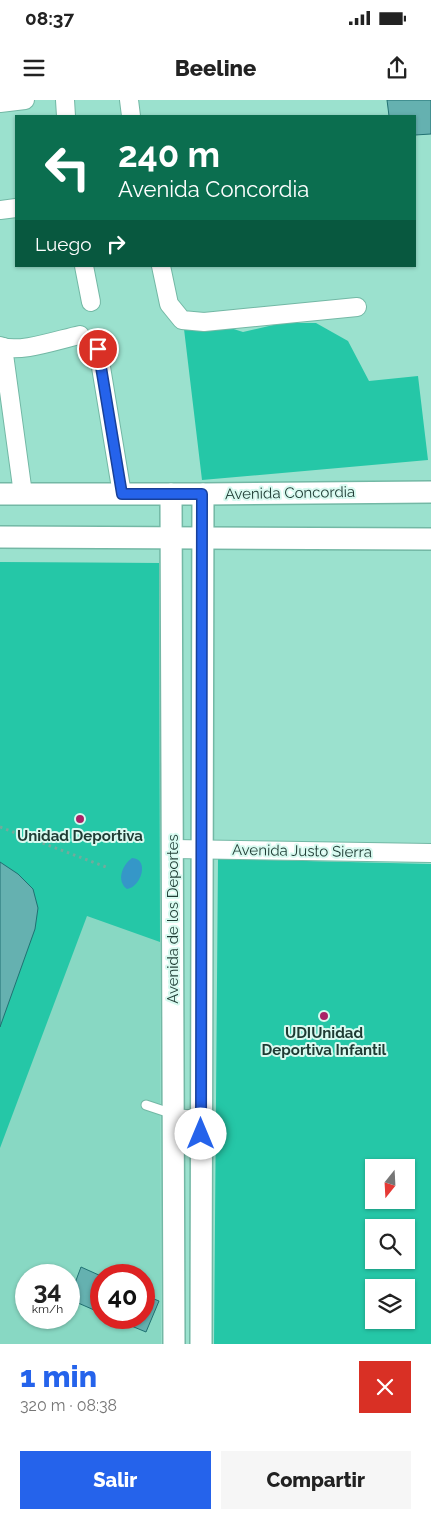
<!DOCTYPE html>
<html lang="es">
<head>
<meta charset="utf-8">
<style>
  :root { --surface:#fff; --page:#f6f6f6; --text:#222; --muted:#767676; --accent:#2563eb }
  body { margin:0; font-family:Raleway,sans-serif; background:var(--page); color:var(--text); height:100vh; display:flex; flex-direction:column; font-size:19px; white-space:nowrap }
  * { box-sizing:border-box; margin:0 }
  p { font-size:16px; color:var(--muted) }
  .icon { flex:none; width:28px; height:28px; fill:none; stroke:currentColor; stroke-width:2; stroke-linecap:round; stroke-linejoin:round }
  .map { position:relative; height:1244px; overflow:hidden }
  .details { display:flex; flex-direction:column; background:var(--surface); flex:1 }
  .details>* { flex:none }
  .top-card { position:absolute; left:15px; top:15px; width:401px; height:152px; border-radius:0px; box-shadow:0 1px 4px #0004; background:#0b6e4f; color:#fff; overflow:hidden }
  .needle { width:32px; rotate:198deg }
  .buttons { position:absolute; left:365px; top:1059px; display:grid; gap:10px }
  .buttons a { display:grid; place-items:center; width:50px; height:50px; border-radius:0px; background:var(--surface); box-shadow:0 1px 4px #0004; font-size:25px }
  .speed { position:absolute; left:15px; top:1164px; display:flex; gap:10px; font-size:25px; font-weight:700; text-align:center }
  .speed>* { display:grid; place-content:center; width:65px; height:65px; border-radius:50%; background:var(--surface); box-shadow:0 1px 4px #0004; line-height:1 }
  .speed small { font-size:12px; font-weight:400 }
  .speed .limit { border:8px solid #d22; background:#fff; color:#111 }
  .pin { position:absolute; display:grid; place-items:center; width:42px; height:42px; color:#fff; margin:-21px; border:2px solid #fff; border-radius:50%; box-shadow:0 1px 5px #0007 }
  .me { position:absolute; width:55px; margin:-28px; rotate:0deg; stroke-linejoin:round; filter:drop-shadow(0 0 4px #0008) }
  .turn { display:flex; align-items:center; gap:18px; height:105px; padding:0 20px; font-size:22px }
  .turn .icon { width:65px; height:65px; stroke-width:2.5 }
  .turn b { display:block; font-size:35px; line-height:42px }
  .then { display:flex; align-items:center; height:48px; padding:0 20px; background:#0003; gap:10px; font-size:19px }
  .round { display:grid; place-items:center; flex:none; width:52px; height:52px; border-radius:0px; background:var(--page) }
  .head { display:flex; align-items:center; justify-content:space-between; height:85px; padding:0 20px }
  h1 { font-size:30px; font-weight:800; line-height:38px; color:var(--accent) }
  .cta { display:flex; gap:10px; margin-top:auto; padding:10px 20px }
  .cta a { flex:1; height:58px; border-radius:0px; background:var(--accent); color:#fff; font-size:20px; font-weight:800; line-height:58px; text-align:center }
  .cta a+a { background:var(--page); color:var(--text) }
  .status { display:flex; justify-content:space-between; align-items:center; height:35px; padding:0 25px; background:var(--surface); direction:ltr }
  .status svg { height:14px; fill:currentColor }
  header { display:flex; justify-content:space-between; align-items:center; height:65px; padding:0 20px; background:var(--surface); font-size:22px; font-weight:800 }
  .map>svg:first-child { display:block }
  .built { fill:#88d8c3; fill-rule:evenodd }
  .green { fill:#25c7a7; fill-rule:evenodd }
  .water { fill:#3597c8 }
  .building { fill:#65b1b0; stroke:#207172 }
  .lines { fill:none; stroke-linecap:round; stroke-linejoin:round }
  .service-casing { stroke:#73b8a5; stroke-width:11 }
  .minor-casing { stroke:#73b8a5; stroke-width:20 }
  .tertiary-casing { stroke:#73b8a5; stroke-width:24 }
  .path { stroke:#72ab9c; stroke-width:3; stroke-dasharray:2.5 4; stroke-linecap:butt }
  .service { stroke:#fff; stroke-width:9 }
  .minor { stroke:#fff; stroke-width:18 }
  .tertiary { stroke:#fff; stroke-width:21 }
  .route-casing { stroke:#184099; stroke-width:12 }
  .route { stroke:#2563eb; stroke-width:9 }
  .poi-dot { fill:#aa2267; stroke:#d8faf0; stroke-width:2 }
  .labels { text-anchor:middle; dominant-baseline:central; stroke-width:4; stroke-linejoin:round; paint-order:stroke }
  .street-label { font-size:15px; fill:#1e3b33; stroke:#d8faf0 }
  .poi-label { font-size:15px; font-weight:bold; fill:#1e3b33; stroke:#d8faf0 }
</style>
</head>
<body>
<div class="status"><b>08:37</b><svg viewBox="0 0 49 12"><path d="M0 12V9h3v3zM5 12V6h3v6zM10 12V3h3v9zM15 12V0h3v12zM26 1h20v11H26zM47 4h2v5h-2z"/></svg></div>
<header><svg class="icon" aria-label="menu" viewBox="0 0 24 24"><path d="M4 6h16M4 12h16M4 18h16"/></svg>Beeline<svg class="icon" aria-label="share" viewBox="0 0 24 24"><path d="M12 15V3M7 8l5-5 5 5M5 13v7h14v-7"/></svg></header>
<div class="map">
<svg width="431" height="1244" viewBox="0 0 431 1244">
  <rect width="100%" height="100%" fill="#9be1ce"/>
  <!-- built -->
  <path class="built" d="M0 462 159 463 161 1244H0ZM26 1175H69V1218H26ZM101 1175H144V1218H101Z"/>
  <!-- green -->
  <g class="green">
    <polygon points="282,223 316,223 348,241 369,281 418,276 428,360 202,380 184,229 221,225 243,232"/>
    <polygon points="0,462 159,463 160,842 87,816 0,1048"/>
    <path d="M218 759 431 764V1244H214ZM374 1068H406V1100H374ZM374 1128H406V1160H374ZM374 1188H406V1220H374Z"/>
  </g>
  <!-- water -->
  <path class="water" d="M132 758C150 759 141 787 127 789 116 781 122 765 132 758Z"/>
  <!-- building -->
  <g class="building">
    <polygon points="387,0 431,0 431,34 415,35 415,16 389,16"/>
    <polygon points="0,762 18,774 33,789 38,808 35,829 0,927"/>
    <polygon points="81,1167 101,1176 101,1213 69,1199"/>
    <polygon points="144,1195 159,1201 146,1232 112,1218 144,1218"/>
  </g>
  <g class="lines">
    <!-- service casing -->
    <g class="service-casing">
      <polyline id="service" points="146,1005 173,1014 201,1015"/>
    </g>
    <!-- minor casing -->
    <g class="minor-casing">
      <g id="minor">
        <polyline points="65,0 66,16"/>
        <polyline points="129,0 131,16"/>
        <polyline points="0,3 25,0"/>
        <polyline points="0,110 16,108"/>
        <polyline points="84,166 91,202"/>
        <polyline points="161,166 169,204 182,220 204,222 357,207"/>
        <path d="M0 246C19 254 60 239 80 235"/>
        <polyline points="3,247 23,394"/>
        <polyline points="98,249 122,394"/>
        <polyline points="173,749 431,753"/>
      </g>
    </g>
    <!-- tertiary casing -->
    <g class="tertiary-casing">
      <g id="tertiary">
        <polyline points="0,394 203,394 431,392"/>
        <polyline points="171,394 174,1244"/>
        <polyline points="0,437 431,439"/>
        <polyline points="201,1244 203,394"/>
      </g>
    </g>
    <!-- path -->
    <polyline class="path" points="0,727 106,767"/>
    <!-- service -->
    <use href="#service" class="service"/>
    <!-- minor -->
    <use href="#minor" class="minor"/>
    <!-- tertiary -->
    <use href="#tertiary" class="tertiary"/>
  </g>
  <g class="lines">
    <!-- route casing -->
    <g class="route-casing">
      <polyline id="route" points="98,249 122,394 202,394 201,1034"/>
    </g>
    <!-- route -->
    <use href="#route" class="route"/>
  </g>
  <!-- markers -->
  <g class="poi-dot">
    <circle cx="80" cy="719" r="5"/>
    <circle cx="324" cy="916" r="5"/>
  </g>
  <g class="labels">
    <!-- street labels -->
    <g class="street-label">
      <text transform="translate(290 393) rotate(-1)">Avenida Concordia</text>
      <text transform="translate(302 751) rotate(1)">Avenida Justo Sierra</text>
      <text transform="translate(173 819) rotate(-90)">Avenida de los Deportes</text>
    </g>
    <!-- poi labels -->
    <g class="poi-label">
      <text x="80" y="736">Unidad Deportiva</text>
      <text x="324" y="933">UDIUnidad<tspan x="324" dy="17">Deportiva Infantil</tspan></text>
    </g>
  </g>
</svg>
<div class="buttons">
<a><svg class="needle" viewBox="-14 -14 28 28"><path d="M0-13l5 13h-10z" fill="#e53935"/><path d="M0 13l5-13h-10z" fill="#767676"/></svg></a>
<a><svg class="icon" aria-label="search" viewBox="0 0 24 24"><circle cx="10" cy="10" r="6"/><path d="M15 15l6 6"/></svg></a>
<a><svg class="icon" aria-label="layers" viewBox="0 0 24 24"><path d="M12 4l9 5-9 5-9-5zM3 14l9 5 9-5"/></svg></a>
</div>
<div class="speed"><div>34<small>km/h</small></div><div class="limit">40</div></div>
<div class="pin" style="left:98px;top:249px;background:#d93025"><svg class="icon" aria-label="arrive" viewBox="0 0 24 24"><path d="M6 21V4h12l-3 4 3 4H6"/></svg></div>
<svg class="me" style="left:201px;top:1034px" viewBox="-20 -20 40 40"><circle r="19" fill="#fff"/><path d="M0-13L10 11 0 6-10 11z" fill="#2563eb"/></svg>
<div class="top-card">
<div class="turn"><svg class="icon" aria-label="left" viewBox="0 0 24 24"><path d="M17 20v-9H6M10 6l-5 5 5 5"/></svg><div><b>240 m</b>Avenida Concordia</div></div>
<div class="then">Luego<svg class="icon" aria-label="right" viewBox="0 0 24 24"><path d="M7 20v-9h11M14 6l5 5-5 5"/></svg></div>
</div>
</div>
<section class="details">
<div class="head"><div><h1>1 min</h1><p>320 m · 08:38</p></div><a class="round" style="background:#d93025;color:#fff"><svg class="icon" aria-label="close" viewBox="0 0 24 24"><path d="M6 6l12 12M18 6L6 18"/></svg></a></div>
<div class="cta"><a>Salir</a><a>Compartir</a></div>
</section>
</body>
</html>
